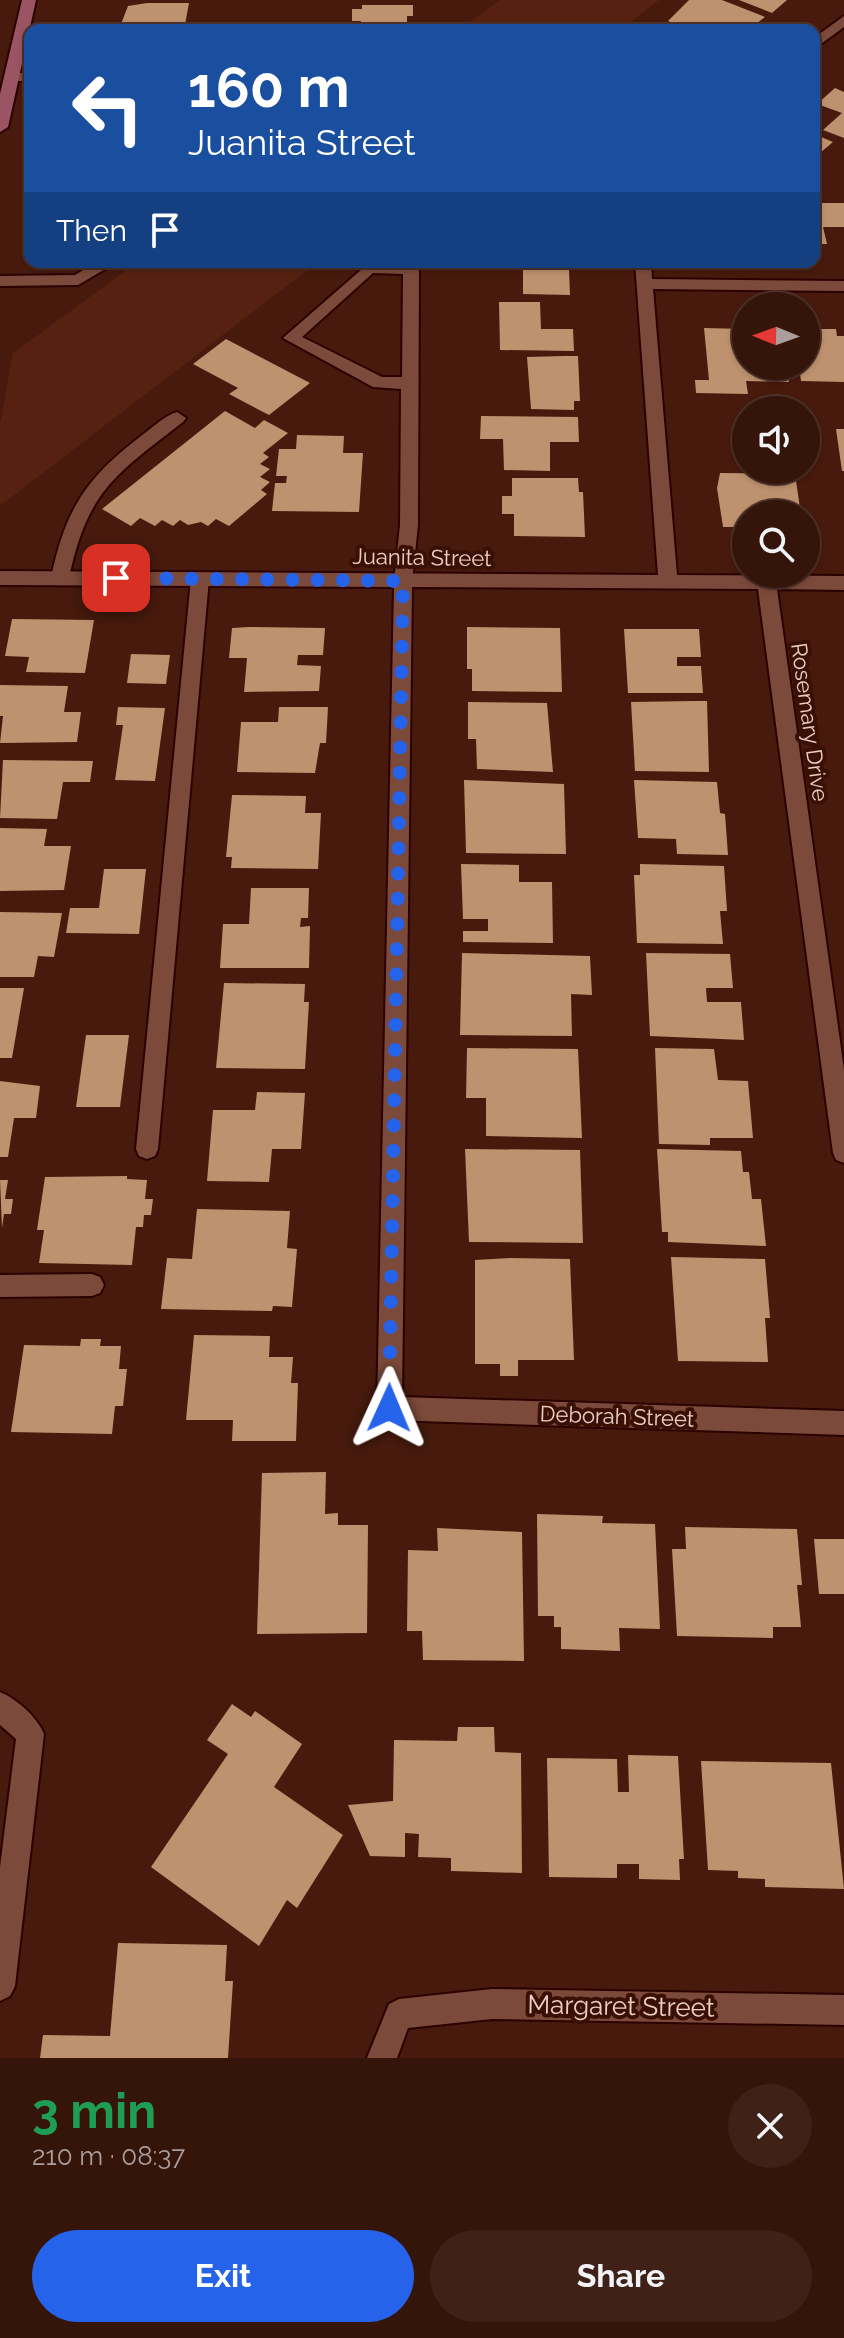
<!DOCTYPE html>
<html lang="en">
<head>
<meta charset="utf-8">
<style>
  :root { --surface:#35140a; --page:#402118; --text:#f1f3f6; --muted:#aa9e9c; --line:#4f332b; --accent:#2563eb }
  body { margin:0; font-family:Raleway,sans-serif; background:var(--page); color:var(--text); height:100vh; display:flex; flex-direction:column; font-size:30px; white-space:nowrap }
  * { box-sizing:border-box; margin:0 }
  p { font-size:26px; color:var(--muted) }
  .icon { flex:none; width:44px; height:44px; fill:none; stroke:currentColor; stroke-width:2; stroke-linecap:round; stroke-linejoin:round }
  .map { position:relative; height:2058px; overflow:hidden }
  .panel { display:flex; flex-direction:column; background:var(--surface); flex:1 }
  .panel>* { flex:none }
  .top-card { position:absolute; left:24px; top:24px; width:796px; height:244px; border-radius:16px; box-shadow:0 2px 6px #0004,0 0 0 2px var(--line); background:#1a4fa0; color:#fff; overflow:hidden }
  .needle { width:52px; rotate:271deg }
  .controls { position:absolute; left:732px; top:292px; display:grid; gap:16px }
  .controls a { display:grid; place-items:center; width:88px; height:88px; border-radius:50%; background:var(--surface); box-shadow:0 2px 6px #0004,0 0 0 2px var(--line); font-size:40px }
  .pin { position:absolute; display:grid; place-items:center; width:68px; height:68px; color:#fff; margin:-34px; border-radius:16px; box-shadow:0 4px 12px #0006 }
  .me { position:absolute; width:88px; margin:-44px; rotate:1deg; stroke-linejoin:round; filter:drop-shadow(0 0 6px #0008) }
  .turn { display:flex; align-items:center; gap:28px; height:168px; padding:0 32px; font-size:36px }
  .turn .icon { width:104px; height:104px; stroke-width:2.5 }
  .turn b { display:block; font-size:56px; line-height:68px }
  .then { display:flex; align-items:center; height:76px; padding:0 32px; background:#0003; gap:16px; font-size:30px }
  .round { display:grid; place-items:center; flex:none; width:84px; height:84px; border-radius:42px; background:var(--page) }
  .head { display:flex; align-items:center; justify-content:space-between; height:136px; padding:0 32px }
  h1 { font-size:48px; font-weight:700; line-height:60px; color:#1e9e55 }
  .primary-button { display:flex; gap:16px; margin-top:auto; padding:16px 32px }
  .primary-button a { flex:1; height:92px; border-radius:48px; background:var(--accent); color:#fff; font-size:32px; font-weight:700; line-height:92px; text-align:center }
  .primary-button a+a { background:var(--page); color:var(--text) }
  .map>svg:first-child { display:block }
  .built { fill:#562111 }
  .building { fill:#be916f }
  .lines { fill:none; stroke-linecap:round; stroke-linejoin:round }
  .service-casing { stroke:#2b0200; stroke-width:4 }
  .minor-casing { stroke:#2b0200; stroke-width:4 }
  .secondary-casing { stroke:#2b0200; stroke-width:4 }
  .service { fill:#7c4a3b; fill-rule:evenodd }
  .minor { fill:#7c4a3b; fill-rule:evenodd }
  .secondary { fill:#9a5464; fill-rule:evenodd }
  .route { stroke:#2563eb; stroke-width:14; stroke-dasharray:0 25.2 }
  .labels { text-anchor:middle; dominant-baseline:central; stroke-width:8; stroke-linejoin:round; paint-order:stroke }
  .street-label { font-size:22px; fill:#eacdc4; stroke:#3b1004 }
  .near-street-label { font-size:26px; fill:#eacdc4; stroke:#3b1004 }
</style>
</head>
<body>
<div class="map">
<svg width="844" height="2058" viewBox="0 0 844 2058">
  <rect width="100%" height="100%" fill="#471a0d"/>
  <!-- built -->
  <g class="built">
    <polygon points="500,0 659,0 620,30 458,30"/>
    <polygon points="138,262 318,262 0,506 0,423 13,353"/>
  </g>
  <!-- building -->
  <g class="building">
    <polygon points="689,0 722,0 765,17 748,30 726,22 716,30 690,30 668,21"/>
    <polygon points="739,0 787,0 772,13"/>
    <polygon points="147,3 189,3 184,30 124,30 125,24 121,24 128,6"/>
    <polygon points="362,5 413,5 413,16 407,16 407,26 360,26 361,21 352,21 352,9 362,9"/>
    <polygon points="835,88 844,92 844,138 823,130 842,113 817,104"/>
    <polygon points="814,134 833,142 814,158"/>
    <polygon points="814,203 844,203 844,227 823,227 827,244 814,244"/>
    <polygon points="523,262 573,262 573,270 569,270 570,295 523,294"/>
    <polygon points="499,302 540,302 541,329 573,329 574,351 500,350"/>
    <polygon points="704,328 746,329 746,366 787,366 789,382 746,381 748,394 696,393 695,380 709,380"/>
    <polygon points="806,329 836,329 837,336 844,336 844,382 801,381 799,366 806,366"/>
    <polygon points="226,339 310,383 269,415 229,394 238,388 193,364"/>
    <polygon points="564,356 578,356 580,401 574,401 574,410 531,409 527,357"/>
    <polygon points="225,411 255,428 264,420 288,433 263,453 269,457 260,464 270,469 260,477 270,482 261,490 267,494 229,526 216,519 208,526 201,522 188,525 180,520 173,526 162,520 155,526 140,518 131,526 102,509"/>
    <polygon points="481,416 578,417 579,442 550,442 550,471 504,470 503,439 480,439"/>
    <polygon points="836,429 844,429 844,471 842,471"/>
    <polygon points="297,435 344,436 343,453 363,453 359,512 272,511 275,483 286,483 287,476 276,476 279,449 296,449"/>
    <polygon points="720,473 795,474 800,508 761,507 762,514 746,514 746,527 723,527 717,488"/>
    <polygon points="512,478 578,478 579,492 583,492 585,537 514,536 514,514 502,514 502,496 512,496"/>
    <polygon points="12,619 94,620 85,673 26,672 29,657 5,656"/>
    <polygon points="249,627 325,628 323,655 298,655 297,665 321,666 319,691 244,692 247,658 229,658 232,628"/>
    <polygon points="467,627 560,628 562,692 472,691 472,669 467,669"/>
    <polygon points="624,629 699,629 701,657 677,657 677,666 701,666 703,693 628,693"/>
    <polygon points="131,654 170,655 166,684 127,683"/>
    <polygon points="0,685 68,686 64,712 81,712 77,742 0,743 3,716 0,716"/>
    <polygon points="694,701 707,701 709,772 635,771 631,702"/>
    <polygon points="468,702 547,703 553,772 477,769 476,739 468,739"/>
    <polygon points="118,707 165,708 155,781 115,780 123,725 116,725"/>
    <polygon points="279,707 328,707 326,743 320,743 315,773 237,772 241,722 278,722"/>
    <polygon points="3,760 93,761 90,782 63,782 57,819 0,818"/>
    <polygon points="464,780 564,784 566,854 466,853"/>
    <polygon points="634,780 717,782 720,813 725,814 728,855 677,854 676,839 638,838"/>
    <polygon points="232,795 306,796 305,813 321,813 318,869 231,868 232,857 226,857"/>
    <polygon points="0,828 47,829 44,846 71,846 64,890 0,891"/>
    <polygon points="461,864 519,865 519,882 552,882 553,943 463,942 463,931 488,931 488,919 463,919"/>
    <polygon points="640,864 724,866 727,911 720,911 723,944 637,943 634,875 640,875"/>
    <polygon points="104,869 146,869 139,934 66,933 70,908 99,908"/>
    <polygon points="251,888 309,888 308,918 301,918 300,927 310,926 309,968 220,968 223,924 249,924"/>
    <polygon points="0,912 62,913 54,957 38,956 34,977 0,977"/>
    <polygon points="462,953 590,956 592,995 571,994 572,1036 460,1035"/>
    <polygon points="646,953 730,954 733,988 706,988 707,1002 741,1002 744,1040 650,1036"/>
    <polygon points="224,983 305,984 304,1002 309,1002 305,1069 216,1068"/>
    <polygon points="0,988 24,988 12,1058 0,1058"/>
    <polygon points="86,1035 129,1035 120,1107 76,1107"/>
    <polygon points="467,1048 578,1049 582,1138 486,1136 486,1098 466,1098"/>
    <polygon points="655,1048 714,1049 718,1080 748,1081 753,1138 710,1138 710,1145 659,1144"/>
    <polygon points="0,1081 40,1086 36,1118 14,1118 8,1157 0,1157"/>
    <polygon points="257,1092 305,1093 301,1149 272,1149 269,1182 207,1181 213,1110 255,1110"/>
    <polygon points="465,1149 580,1150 583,1243 469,1242"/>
    <polygon points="657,1149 741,1151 743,1172 749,1172 752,1199 761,1199 766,1246 668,1242 668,1232 662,1232"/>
    <polygon points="127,1176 127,1179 147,1180 145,1199 153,1199 151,1215 144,1215 143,1227 136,1227 132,1265 39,1263 44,1230 37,1230 45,1177"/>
    <polygon points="0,1180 8,1180 5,1199 13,1199 11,1214 4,1214 2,1228"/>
    <polygon points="197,1209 290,1211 287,1248 297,1249 292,1307 273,1306 272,1311 161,1309 167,1258 192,1259"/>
    <polygon points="671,1257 765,1259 770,1318 765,1318 768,1362 678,1361"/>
    <polygon points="510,1258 570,1259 574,1360 518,1360 518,1376 500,1376 500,1364 475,1364 475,1260"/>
    <polygon points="194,1335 270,1336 269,1357 293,1357 291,1383 298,1383 296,1441 232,1441 233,1420 186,1420"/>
    <polygon points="81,1339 101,1339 100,1346 121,1346 119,1369 127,1369 123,1406 115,1406 112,1434 11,1432 24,1345 80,1346"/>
    <polygon points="326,1472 325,1514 338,1513 338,1525 368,1525 367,1633 257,1634 262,1473"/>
    <polygon points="537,1514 603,1516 602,1523 655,1524 660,1629 619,1628 620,1651 561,1649 561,1627 554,1627 554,1616 538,1616"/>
    <polygon points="685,1527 797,1529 802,1585 797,1585 801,1627 773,1627 773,1638 677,1636 672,1549 686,1549"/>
    <polygon points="437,1528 522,1532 524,1661 423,1660 422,1631 407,1631 408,1550 438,1551"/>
    <polygon points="814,1539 844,1539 844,1594 819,1594"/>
    <polygon points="232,1704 251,1717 255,1711 302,1744 274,1787 343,1835 297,1908 287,1900 259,1946 151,1867 228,1754 207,1740"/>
    <polygon points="458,1727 494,1727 495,1752 521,1753 522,1873 451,1871 451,1858 418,1857 419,1834 405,1833 405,1857 370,1856 348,1805 393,1801 394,1740 457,1741"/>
    <polygon points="628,1755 678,1756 684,1859 679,1859 680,1880 639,1879 639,1864 617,1864 617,1878 549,1877 547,1758 617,1759 618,1792 629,1792"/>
    <polygon points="701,1761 831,1763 844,1889 765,1887 765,1879 738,1878 738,1871 708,1870"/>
    <polygon points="118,1943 227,1945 225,1981 233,1981 228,2058 40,2058 43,2035 110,2036"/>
  </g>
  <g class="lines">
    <!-- service casing -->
    <g class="service-casing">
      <g id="service">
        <path d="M369 263 411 264 419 269 418 525 412 581 403 588 394 581 400 525 401 389 373 387 283 338ZM373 273 403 274 402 377H382L302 337Z"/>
        <path d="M177 412 186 418 183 422C116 474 87 491 69 578L60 585 53 583 51 578C65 510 86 478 141 436 152 428 164 416 177 412Z"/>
        <polygon points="200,572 209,579 158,1149 155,1156 147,1159 139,1156 136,1149 191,579"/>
        <polygon points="92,1274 100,1277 104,1285 100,1293 92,1296 0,1297 0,1275"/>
        <path d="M0 1692C17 1699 37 1717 44 1734L15 1986 10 1996 0 2001V1867L16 1739 0 1725Z"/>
      </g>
    </g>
    <!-- minor casing -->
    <g class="minor-casing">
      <g id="minor">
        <polygon points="844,16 844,27 814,49 814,38"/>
        <polygon points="30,73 30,81 11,81 4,77 11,73"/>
        <polygon points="97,262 117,262 78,285 0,286 0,276 75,275"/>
        <polygon points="635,262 651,262 652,279 844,281 844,291 653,289 677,575 844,576 844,590 777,589 844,1070 844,1163 836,1160 833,1153 758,589 412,587 402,1397 844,1411 844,1435 389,1420 380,1416 377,1408 394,587 0,585 0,571 658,575"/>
        <polygon points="492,1989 844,1995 844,2025 492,2019 408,2028 397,2058 367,2058 389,2004 399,1999"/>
      </g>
    </g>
    <!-- secondary casing -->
    <g class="secondary-casing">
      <polygon id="secondary" points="22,0 36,0 8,127 0,132 0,94"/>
    </g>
    <!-- service -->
    <use href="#service" class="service"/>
    <!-- minor -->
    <use href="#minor" class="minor"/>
    <!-- secondary -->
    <use href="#secondary" class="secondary"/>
  </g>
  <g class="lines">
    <!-- route -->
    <polyline class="route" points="116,578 403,581 389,1408"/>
  </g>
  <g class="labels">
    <!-- street labels -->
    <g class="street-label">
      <text transform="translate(422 557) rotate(1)">Juanita Street</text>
      <text transform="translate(810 722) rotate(82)">Rosemary Drive</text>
      <text transform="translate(617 1416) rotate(2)">Deborah Street</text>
    </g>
    <!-- near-street labels -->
    <g class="near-street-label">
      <text transform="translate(621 2006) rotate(1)">Margaret Street</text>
    </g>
  </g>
</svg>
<div class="controls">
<a><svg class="needle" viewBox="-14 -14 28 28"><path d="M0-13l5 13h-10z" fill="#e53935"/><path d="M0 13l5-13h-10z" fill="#aa9e9c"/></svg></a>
<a><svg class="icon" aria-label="sound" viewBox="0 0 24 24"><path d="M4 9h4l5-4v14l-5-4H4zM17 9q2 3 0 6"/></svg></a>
<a><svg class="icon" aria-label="search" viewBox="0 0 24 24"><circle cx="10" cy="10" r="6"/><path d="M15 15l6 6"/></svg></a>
</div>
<div class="pin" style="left:116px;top:578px;background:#d93025"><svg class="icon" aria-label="arrive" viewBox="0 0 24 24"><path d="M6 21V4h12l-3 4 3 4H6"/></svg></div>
<svg class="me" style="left:389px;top:1408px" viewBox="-20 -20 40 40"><path d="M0-17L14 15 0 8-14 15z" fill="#2563eb" stroke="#fff" stroke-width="4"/></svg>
<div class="top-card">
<div class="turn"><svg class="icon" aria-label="left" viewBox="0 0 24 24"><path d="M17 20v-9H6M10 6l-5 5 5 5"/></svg><div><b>160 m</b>Juanita Street</div></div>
<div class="then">Then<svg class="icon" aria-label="arrive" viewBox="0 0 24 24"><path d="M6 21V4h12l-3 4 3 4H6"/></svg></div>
</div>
</div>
<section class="panel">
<div class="head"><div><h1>3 min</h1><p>210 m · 08:37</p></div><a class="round"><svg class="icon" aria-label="close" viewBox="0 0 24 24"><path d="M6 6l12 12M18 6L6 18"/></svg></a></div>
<div class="primary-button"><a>Exit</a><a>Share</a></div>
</section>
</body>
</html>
